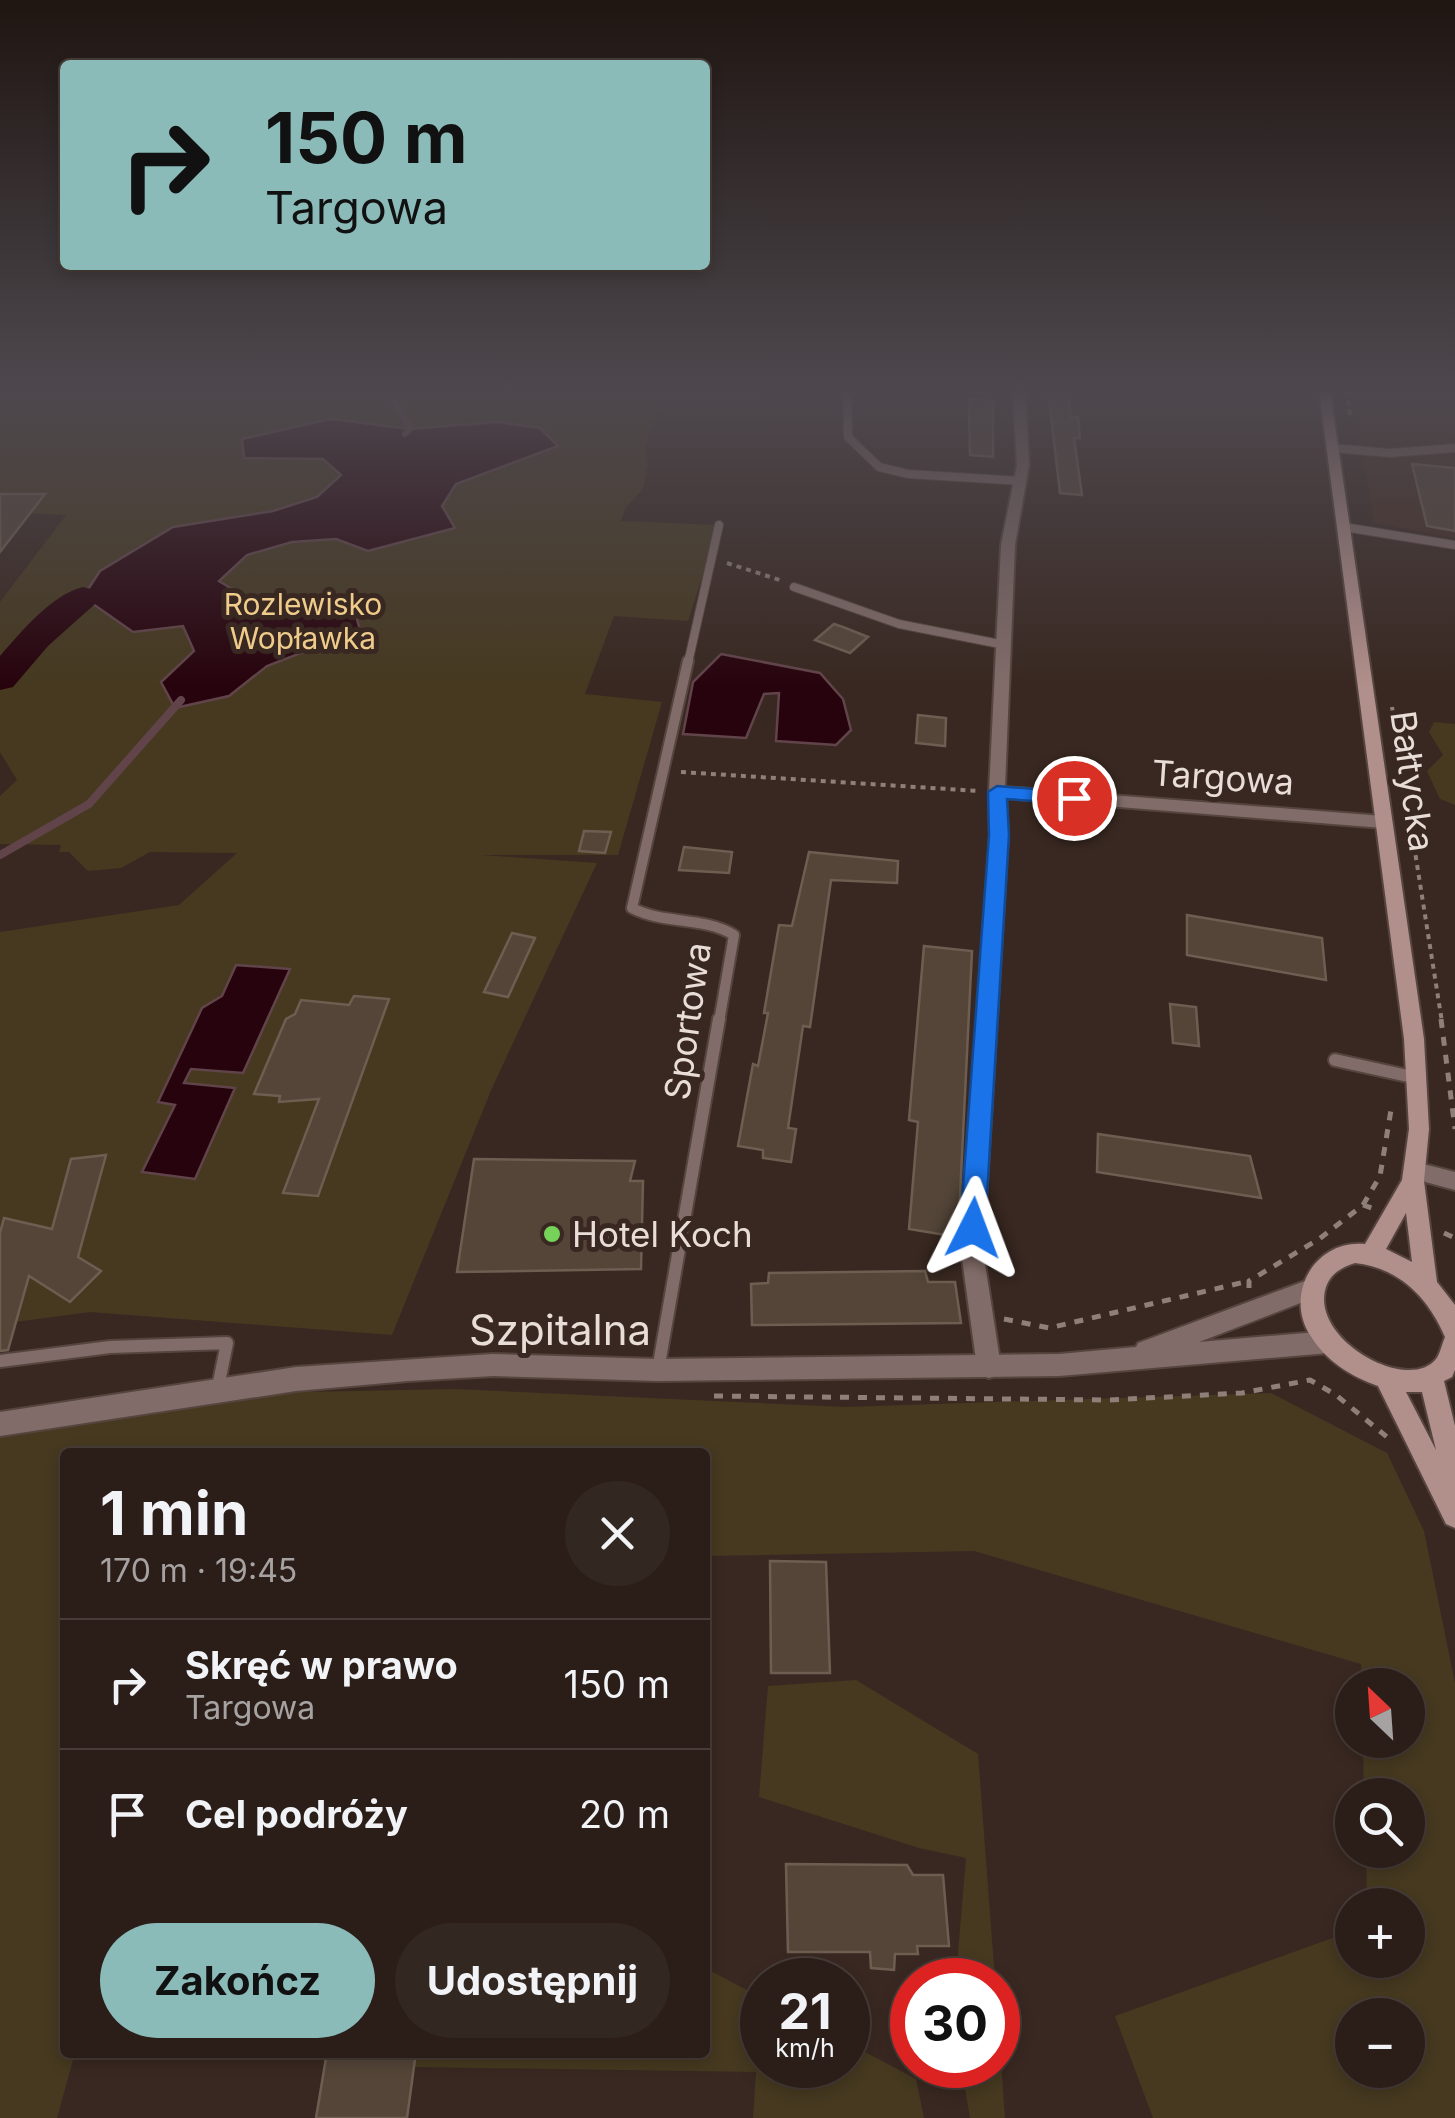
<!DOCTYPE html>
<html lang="pl">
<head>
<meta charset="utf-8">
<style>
  :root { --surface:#2b1e19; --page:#332722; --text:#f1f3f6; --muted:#a6a2a2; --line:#473c38; --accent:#8bbbb9 }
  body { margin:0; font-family:Inter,sans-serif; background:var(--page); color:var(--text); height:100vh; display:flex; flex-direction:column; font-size:38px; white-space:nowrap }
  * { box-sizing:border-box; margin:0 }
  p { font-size:32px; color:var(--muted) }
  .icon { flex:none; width:55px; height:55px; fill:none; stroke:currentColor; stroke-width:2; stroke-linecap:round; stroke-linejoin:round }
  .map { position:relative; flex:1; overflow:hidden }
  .side { position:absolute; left:60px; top:1448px; width:650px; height:610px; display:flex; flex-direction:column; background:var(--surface); border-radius:10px; box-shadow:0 5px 15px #0003,0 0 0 2px var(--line) }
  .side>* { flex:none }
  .top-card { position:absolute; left:60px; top:60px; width:650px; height:210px; border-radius:10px; box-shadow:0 5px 15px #0003,0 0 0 2px var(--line); background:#8bbbb9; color:#111; overflow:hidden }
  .needle { width:65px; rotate:335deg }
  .fabs { position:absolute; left:1335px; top:1668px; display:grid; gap:20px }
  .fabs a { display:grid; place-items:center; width:90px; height:90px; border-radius:50%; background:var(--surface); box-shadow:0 5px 15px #0003,0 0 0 2px var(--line); font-size:50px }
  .speed { position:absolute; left:740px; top:1958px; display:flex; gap:20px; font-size:50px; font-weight:700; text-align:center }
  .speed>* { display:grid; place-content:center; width:130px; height:130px; border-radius:50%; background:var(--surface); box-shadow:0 5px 15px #0003,0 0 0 2px var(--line); line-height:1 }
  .speed small { font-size:25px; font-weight:400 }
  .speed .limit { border:15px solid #d22; background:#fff; color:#111 }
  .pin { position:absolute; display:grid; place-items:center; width:85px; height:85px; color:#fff; margin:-42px; border:5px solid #fff; border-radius:50%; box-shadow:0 2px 10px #0007 }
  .me { position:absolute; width:110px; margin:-55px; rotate:3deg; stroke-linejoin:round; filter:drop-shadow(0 0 8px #0008) }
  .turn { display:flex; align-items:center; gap:35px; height:210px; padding:0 40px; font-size:45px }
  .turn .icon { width:130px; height:130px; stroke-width:2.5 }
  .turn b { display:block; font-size:70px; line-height:85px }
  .round { display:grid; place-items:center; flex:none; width:105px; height:105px; border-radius:52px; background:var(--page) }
  .overview { display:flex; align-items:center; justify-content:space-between; height:170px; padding:0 40px }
  h1 { font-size:60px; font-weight:700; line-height:75px }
  .button { display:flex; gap:20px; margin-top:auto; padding:20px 40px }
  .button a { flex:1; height:115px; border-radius:60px; background:var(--accent); color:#111; font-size:40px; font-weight:700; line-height:115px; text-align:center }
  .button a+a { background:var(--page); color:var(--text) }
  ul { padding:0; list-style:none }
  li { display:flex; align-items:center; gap:30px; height:130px; padding:0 40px; border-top:2px solid var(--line) }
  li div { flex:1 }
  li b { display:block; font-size:38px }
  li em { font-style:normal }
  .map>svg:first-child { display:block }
  .built { fill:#432c21 }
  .green { fill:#463920; fill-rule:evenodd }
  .water { fill:#27030d; stroke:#61444a; stroke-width:2.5 }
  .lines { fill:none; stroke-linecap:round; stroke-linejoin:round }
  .stream-far1 { stroke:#61444a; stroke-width:6 }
  .stream { stroke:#61444a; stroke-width:8 }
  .river { fill:#27030d; fill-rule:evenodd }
  .building { fill:#544538; stroke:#6e5e51; stroke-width:2.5 }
  .service-far2-casing { stroke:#55453e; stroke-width:10 }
  .service-far1-casing { stroke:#55453e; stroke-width:14 }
  .service-casing { stroke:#55453e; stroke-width:16 }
  .minor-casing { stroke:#55453e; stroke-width:4 }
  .tertiary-casing { stroke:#55453e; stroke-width:4 }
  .secondary-casing { stroke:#55453e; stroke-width:4 }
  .path-far1 { stroke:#8e7f79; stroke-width:4; stroke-dasharray:5 5; stroke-linecap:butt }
  .path { stroke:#8e7f79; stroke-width:5; stroke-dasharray:9 9; stroke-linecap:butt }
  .service-far2 { stroke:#816c69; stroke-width:8 }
  .service-far1 { stroke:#816c69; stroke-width:10 }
  .service { stroke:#816c69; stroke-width:12 }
  .minor { fill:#816c69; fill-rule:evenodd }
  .tertiary { fill:#816c69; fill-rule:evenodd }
  .secondary { fill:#b18f8b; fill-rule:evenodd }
  .route { fill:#1a73e8; stroke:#114b97; stroke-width:2.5 }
  .poi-dot { fill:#77d259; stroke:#392821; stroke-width:4 }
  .labels { text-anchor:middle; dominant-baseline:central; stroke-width:10; stroke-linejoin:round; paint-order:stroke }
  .far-park-label { font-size:30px; fill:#efcc8b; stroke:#392821 }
  .street-label { font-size:35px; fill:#e9ddd8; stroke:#392821 }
  .poi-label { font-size:35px; fill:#e9ddd8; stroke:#392821; text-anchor:start }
  .near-street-label { font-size:42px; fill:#e9ddd8; stroke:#392821 }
</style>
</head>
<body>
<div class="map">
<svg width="1455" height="2118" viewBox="0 0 1455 2118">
  <rect width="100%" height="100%" fill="#392821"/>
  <!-- built -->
  <polygon class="built" points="1351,390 1455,390 1455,538 1374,523"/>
  <!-- green -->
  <g class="green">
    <polygon points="0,390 757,390 754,400 662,397 645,448 648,465 643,489 626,507 621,521 719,525 688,621 614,616 585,694 662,702 618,855 481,855 597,863 492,1088 392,1335 90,1312 0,1324 0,932 179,905 237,853 150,852 121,868 88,871 69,852 59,852 61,845 0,844 0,796 17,780 0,752 0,602 66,515 0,512"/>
    <polygon points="1434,722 1455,724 1455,805 1440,799 1427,771 1443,755 1429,732"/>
    <path d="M455 1389 846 1407 1271 1393 1387 1453 1424 1531 1455 1683V2118H1153L1115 2016 1352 1931V1960H1408V1905H1367L1366 1850H1408V1795H1364L1363 1740H1408V1685H1362L1361 1664 974 1551 705 1556V1452H65V2052L75 2053 57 2118H0V1430L199 1394ZM1352 2015H1408V2070H1352Z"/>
    <polygon points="856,1680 978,1754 995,1980 946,1980 944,1969 957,1965 966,1858 919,1848 759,1797 768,1686"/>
    <polygon points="705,1968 762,1998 762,2065 848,2065 848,2043 916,2079 924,2118 753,2118 756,2072 414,2067 416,2053 705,2052"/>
    <polygon points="998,2020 1005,2118 970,2118 961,2065 998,2065"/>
  </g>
  <!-- water -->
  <g class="water">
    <polygon points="331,419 410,429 497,422 540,428 558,446 456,484 442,506 455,528 368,551 336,539 292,542 247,555 219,581 250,600 352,602 360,630 267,666 229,696 175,708 161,682 194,651 183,626 133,632 83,597 100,571 173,527 273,511 317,497 341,475 323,459 244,458 242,439"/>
    <polygon points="721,654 820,673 843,699 851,730 836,745 776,741 779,693 764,694 746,738 683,734 693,682"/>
    <polygon points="236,965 290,969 243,1073 191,1069 184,1083 235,1088 195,1179 142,1172 175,1105 158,1102 202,1008 222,996"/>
  </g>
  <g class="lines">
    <!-- stream-far1 -->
    <polyline class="stream-far1" points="389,390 410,429 405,434"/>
    <!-- stream -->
    <polyline class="stream" points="0,855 89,804 181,700"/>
    <!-- river -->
    <path class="river" d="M83 587 95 590 100 597 95 604 48 646 13 687 0 690V656C21 632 51 595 83 587Z"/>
  </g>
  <!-- building -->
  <g class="building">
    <polygon points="1048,390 1068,390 1071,417 1078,417 1080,438 1074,438 1082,495 1060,493"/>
    <polygon points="969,399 993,401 993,457 970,455"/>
    <polygon points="1412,464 1455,468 1455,531 1427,526"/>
    <polygon points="0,494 45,494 0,552"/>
    <polygon points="834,624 843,627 868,637 850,653 815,640"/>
    <polygon points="918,715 946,718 945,746 916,743"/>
    <polygon points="584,831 611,832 605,853 579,851"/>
    <polygon points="684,847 732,852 729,873 679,870"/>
    <polygon points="809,852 898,861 897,883 831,880 810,1027 803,1026 788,1128 796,1129 791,1162 763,1158 763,1150 738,1146 753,1064 758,1066 768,1013 764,1013 779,925 792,926"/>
    <polygon points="1187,915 1322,938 1326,980 1187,955"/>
    <polygon points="512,933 535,938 508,997 484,992"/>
    <polygon points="924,946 972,951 958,1237 909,1229 918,1122 909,1120"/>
    <polygon points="354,996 389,999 318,1196 283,1193 319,1099 279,1102 280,1096 254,1094 286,1019 295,1014 301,1000 349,1005"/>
    <polygon points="1170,1004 1196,1007 1199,1046 1173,1043"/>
    <polygon points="1098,1134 1250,1156 1261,1198 1097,1172"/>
    <polygon points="106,1155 78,1257 101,1271 70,1302 29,1276 8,1350 0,1351 0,1233 4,1218 52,1229 71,1159"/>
    <polygon points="474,1159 635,1161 630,1181 643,1181 641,1269 457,1272"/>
    <polygon points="925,1271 928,1282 955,1282 961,1323 752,1325 751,1284 768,1283 769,1273"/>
    <polygon points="770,1561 826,1562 830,1673 771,1673"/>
    <polygon points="786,1864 907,1865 913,1875 943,1875 949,1946 917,1946 918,1954 895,1954 894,1970 871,1968 870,1952 788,1952"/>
    <polygon points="327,2052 416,2052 407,2118 316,2118"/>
  </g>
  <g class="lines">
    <!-- service-far2 casing -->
    <g class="service-far2-casing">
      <g id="service-far2">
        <polyline points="847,390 848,437 879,467 908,474 1021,481"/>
        <polyline points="1332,448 1390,453 1455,448"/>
        <polyline points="1344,527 1455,545"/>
        <polyline points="794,587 899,624 1005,645"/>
        <polyline points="688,663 719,525"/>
      </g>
    </g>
    <!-- service-far1 casing -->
    <g class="service-far1-casing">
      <path id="service-far1" d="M688 661 632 908C665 925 702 916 734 935L719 1022"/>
    </g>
    <!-- service casing -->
    <g class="service-casing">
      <g id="service">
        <polyline points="1335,1060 1417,1078"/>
        <polyline points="0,1361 110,1347 227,1343 217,1392"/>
        <polyline points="658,1370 719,1019"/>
      </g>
    </g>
    <!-- minor casing -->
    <g class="minor-casing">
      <g id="minor">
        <polygon points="1013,390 1025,390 1029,465 1015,545 1005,787 1383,816 1391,822 1383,828 1006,798 1008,835 983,1251 1001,1367 998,1375 989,1378 980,1375 977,1367 961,1251 990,835 989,792 1001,545 1017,465"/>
        <polygon points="1415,1162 1455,1172 1455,1190 1407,1177 1404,1171 1407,1165"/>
      </g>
    </g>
    <!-- tertiary casing -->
    <g class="tertiary-casing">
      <polygon id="tertiary" points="1313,1278 1321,1281 1325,1288 1321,1295 1199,1342 1329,1331 1337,1334 1341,1342 1337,1350 1329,1353 1059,1376 658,1381 493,1376 408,1381 296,1391 0,1436 0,1412 296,1367 493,1354 658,1359 1059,1354 1136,1347 1138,1343"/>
    </g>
    <!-- secondary casing -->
    <g class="secondary-casing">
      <path id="secondary" d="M1319 390H1330L1424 1039 1429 1129 1424 1181 1437 1282 1455 1305V1370L1452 1377 1444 1381 1455 1426V1528L1446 1524 1378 1386C1350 1376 1326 1361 1310 1335 1284 1294 1315 1239 1365 1244L1402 1180 1409 1129 1404 1039ZM1406 1213 1412 1262 1386 1249ZM1355 1263C1399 1268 1428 1297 1445 1337 1442 1344 1440 1354 1436 1359 1408 1394 1309 1339 1326 1287 1331 1273 1342 1267 1355 1263ZM1406 1392H1422L1436 1450Z"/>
    </g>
    <!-- path-far1 -->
    <g class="path-far1">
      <polyline points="1347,390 1350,415"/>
      <polyline points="727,563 783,581"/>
      <polyline points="1392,707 1442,1022"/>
      <polyline points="681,772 979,791"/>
    </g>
    <!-- path -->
    <g class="path">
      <polyline points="1441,1019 1455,1129"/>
      <polyline points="1363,1205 1380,1176 1392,1104"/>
      <polyline points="1444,1233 1455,1238"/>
      <polyline points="1249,1288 1249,1281 1319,1239 1363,1205 1372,1208"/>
      <polyline points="1004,1319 1049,1328 1249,1281"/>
      <polyline points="714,1396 1110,1400 1242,1393 1310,1380 1336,1395 1387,1437"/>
    </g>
    <!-- service-far2 -->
    <use href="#service-far2" class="service-far2"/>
    <!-- service-far1 -->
    <use href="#service-far1" class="service-far1"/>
    <!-- service -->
    <use href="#service" class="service"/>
    <!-- minor -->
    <use href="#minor" class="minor"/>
    <!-- tertiary -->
    <use href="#tertiary" class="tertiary"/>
    <!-- secondary -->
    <use href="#secondary" class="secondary"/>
  </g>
  <!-- sky -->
  <linearGradient id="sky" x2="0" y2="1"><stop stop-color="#1f1612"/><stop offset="0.57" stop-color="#4e484e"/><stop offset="1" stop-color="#4e484e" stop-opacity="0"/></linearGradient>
  <rect width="1455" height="686" fill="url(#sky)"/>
  <!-- route -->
  <polygon class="route" points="997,786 1074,792 1084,798 1074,804 1007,799 1009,835 985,1228 982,1235 973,1239 964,1235 960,1228 989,835 988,792"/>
  <!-- markers -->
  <circle class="poi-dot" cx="552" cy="1234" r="10"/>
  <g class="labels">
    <!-- far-park labels -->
    <g class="far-park-label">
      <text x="303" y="604">Rozlewisko<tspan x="303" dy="34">Wopławka</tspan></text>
    </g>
    <!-- street labels -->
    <g class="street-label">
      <text transform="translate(1223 777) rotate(4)">Targowa</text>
      <text transform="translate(1413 781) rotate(82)">Bałtycka</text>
      <text transform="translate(687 1021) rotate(-82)">Sportowa</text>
    </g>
    <!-- poi labels -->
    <g class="poi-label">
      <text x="572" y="1234">Hotel Koch</text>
    </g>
    <!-- near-street labels -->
    <g class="near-street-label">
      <text x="560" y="1329">Szpitalna</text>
    </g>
  </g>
</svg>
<div class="fabs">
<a><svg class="needle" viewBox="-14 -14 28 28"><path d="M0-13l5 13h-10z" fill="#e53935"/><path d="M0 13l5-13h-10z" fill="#a6a2a2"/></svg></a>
<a><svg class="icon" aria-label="search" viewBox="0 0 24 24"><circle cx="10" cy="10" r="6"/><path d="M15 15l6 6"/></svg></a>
<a>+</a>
<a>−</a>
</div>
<div class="speed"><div>21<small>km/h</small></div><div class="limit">30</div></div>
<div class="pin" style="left:1074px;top:798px;background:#d93025"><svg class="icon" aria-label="arrive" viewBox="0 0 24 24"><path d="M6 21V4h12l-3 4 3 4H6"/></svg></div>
<svg class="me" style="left:973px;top:1228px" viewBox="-20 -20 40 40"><path d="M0-17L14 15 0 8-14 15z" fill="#1a73e8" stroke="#fff" stroke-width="4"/></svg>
<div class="top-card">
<div class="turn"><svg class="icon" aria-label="right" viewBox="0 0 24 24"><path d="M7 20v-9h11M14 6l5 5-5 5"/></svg><div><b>150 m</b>Targowa</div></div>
</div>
<section class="side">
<div class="overview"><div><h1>1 min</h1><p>170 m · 19:45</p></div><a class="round"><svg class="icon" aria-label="close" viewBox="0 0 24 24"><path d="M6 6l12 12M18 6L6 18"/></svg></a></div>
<ul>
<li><svg class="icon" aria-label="right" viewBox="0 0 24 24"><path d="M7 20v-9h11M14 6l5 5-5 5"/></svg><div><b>Skręć w prawo</b><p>Targowa</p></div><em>150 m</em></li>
<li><svg class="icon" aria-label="arrive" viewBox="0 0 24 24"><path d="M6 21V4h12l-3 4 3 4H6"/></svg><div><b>Cel podróży</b></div><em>20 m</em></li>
</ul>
<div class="button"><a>Zakończ</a><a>Udostępnij</a></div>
</section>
</div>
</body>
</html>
